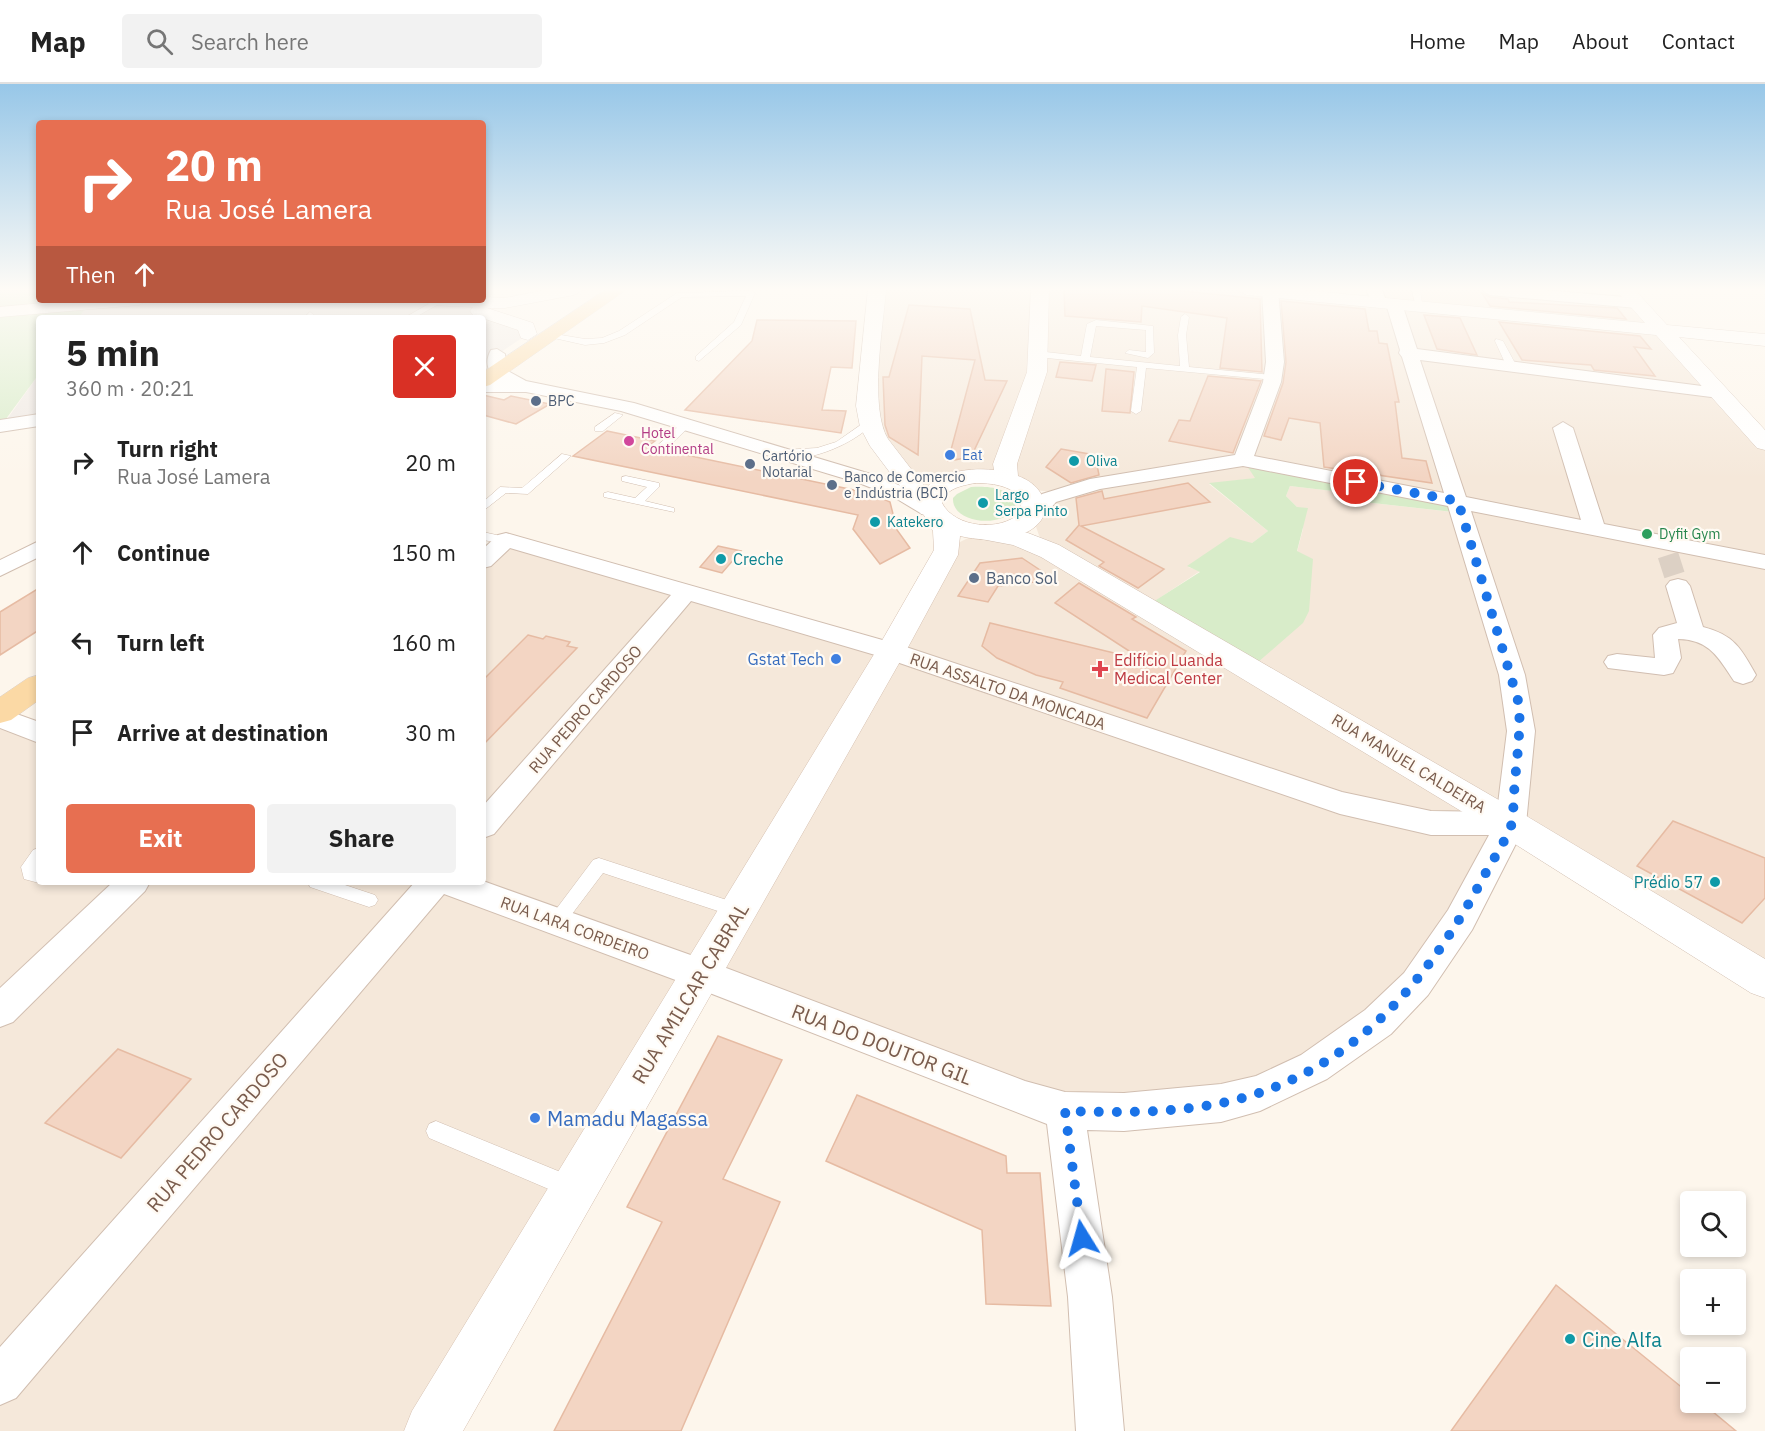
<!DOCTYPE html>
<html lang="en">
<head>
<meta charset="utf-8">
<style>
  :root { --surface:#fff; --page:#f2f2f2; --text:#222; --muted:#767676; --line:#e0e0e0; --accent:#e76f51 }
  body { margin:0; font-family:"IBM Plex Sans",sans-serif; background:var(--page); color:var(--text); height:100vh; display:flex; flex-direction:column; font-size:22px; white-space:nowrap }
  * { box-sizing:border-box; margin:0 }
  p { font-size:20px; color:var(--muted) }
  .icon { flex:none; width:33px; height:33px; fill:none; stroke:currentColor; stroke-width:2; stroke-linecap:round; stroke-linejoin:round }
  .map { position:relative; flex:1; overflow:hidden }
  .sheet { position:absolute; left:36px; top:231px; width:450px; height:570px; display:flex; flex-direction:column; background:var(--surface); border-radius:6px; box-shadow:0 3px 9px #0003 }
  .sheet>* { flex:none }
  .guide { position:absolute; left:36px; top:36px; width:450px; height:183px; border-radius:6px; box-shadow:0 3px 9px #0003; background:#e76f51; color:#fff; overflow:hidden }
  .fabs { position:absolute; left:1680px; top:1107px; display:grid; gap:12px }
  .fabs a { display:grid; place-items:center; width:66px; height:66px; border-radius:6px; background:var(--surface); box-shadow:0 3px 9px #0003; font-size:30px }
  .pin { position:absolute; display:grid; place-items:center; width:51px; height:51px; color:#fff; margin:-26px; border:3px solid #fff; border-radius:50%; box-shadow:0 2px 6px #0007 }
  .me { position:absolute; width:66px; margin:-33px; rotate:352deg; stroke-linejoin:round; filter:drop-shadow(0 0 4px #0008) }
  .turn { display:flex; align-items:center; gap:21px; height:126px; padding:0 30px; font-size:27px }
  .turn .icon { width:78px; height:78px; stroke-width:2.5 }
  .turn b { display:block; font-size:42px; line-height:51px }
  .then { display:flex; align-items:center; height:57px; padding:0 30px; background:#0003; gap:12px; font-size:22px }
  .round { display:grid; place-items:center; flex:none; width:63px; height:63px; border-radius:6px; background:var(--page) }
  .summary { display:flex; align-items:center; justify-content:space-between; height:102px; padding:0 30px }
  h1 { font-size:36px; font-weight:800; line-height:45px }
  .primary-button { display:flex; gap:12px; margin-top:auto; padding:12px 30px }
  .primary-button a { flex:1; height:69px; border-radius:6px; background:var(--accent); color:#fff; font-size:24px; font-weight:800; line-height:69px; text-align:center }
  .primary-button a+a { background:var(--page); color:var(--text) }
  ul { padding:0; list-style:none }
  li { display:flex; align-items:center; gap:18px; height:90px; padding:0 30px }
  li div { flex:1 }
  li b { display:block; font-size:22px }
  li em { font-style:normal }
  header { display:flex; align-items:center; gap:36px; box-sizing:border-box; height:84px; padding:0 30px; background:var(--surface); border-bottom:2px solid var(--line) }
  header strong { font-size:28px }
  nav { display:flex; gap:33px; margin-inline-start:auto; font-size:21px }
  .search { width:420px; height:54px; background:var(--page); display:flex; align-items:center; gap:15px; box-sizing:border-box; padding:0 21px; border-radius:6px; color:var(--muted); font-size:22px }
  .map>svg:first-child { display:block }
  .residential { fill:#f5e8da; fill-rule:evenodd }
  .industrial { fill:#efe9e4 }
  .green { fill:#d8ecc9 }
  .building { fill:#f3d5c3; stroke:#e6bba3; stroke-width:1.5 }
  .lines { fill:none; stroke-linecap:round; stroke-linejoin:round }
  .minor-tunnel { stroke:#dcd0c4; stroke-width:21; stroke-dasharray:21 10; stroke-linecap:butt }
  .service-casing { stroke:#d1beb0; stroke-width:1 }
  .minor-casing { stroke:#d1beb0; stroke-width:2 }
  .tertiary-casing { stroke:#d1beb0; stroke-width:1 }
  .secondary-casing { stroke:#d6c0b0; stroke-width:1 }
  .primary-casing { stroke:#dad1cd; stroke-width:1 }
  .service { fill:#fff; fill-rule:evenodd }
  .minor { fill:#fff; fill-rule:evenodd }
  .tertiary { fill:#fff; fill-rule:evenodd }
  .secondary { fill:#fff; fill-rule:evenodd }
  .primary { fill:#fbd9a5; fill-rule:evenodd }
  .route { stroke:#1a73e8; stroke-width:10; stroke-dasharray:0 18 }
  .service-dot { fill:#5c6f8a; stroke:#fffaf3; stroke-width:2 }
  .hotel-dot { fill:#d1479c; stroke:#fffaf3; stroke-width:2 }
  .shop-dot { fill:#3f7fe0; stroke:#fffaf3; stroke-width:2 }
  .culture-dot { fill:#0f9aa8; stroke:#fffaf3; stroke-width:2 }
  .leisure-dot { fill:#2e9e5b; stroke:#fffaf3; stroke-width:2 }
  .health-dot { fill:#e0444e; stroke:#fffaf3; stroke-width:2 }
  .labels { text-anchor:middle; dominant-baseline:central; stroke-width:4.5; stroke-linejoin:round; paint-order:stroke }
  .far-service-label { font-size:14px; fill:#4e5e75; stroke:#fffaf3; text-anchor:start }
  .far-hotel-label { font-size:14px; fill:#b23c85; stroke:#fffaf3; text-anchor:start }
  .far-shop-label { font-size:14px; fill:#366cbe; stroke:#fffaf3; text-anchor:start }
  .far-culture-label { font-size:14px; fill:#0d838f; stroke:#fffaf3; text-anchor:start }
  .far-leisure-label { font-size:14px; fill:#27864d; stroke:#fffaf3; text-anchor:start }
  .culture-label { font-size:16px; fill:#0d838f; stroke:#fffaf3; text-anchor:start }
  .service-label { font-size:16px; fill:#4e5e75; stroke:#fffaf3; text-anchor:start }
  .shop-label { font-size:16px; fill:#366cbe; stroke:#fffaf3; text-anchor:end }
  .health-label { font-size:16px; fill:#be3a42; stroke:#fffaf3; text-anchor:start }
  .street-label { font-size:16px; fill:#7a5c4d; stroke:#fffaf3 }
  .near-street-label { font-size:20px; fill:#7a5c4d; stroke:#fffaf3 }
  .near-shop-label { font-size:20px; fill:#366cbe; stroke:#fffaf3; text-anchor:start }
  .near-culture-label { font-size:20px; fill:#0d838f; stroke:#fffaf3; text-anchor:start }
</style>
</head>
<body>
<header>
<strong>Map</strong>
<div class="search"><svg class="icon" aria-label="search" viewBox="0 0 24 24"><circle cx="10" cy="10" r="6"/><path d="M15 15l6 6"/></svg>Search here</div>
<nav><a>Home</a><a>Map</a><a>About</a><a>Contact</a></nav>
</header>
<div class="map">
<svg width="1765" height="1347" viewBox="0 0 1765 1347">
  <rect width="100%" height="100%" fill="#fdf6ec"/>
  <!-- residential -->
  <path class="residential" d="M877 206H1247L1378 219 1374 206H1490L1637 219 1765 359V889L1512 741 1416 900 1289 996 1065 1027 701 890 430 1347H0V633L39 647V798H483V477L506 456 891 567 954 461 972 452 1041 457 1034 437 1052 408 1035 406 992 393 922 414 875 357ZM1244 377 1461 429 1346 416 1341 408 1290 402 1286 412 1297 423 1303 445 1297 468 1146 523 1200 487 1188 483 1252 459 1268 447 1209 400 1256 394Z"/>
  <!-- industrial -->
  <g class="industrial">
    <polygon points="139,216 431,216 501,233 528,250 483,280 483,234 79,234 88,220"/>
    <polygon points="39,290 39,336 3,341"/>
  </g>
  <!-- green -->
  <g class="green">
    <polygon points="0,206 39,206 39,216 139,216 88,220 79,234 39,234 39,290 0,343"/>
    <polygon points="1243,376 1458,417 1462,429 1346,416 1341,408 1290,402 1286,412 1297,423 1308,424 1297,467 1313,475 1309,527 1303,539 1250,585 1145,523 1200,488 1187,482 1230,453 1252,459 1268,447 1209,399 1255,394"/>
    <path d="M971 403C988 402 1007 403 1016 419 1012 445 951 442 953 414L957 410Z"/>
  </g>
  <!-- building -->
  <g class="building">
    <polygon points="1064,206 1172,206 1260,215 1262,288 1220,284 1227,234 1142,222 1141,238 1065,232"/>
    <polygon points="1482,209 1490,213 1508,215 1509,218 1617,224 1626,235 1490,222"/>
    <polygon points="1281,217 1365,225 1369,247 1377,247 1379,259 1387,260 1399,318 1395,318 1402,374 1426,377 1432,399 1324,383 1320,339 1289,334 1281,356 1264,352 1283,299 1286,278"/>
    <polygon points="909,221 970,225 985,296 1007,297 971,373 948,377 975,276 922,272 918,371 889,353 885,341 883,293 889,293"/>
    <polygon points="1424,231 1460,234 1477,271 1437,265"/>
    <polygon points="757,236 856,237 852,284 831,283 822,326 846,327 841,349 685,326 752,257"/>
    <polygon points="1499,238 1640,252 1651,265 1634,263 1655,292 1594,286 1591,281 1522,276"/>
    <polygon points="1060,278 1096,281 1092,297 1056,293"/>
    <polygon points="1106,285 1134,288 1130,329 1102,327"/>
    <polygon points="1208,292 1261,297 1233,369 1169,357 1179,336 1190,337"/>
    <polygon points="483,311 504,316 511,312 550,320 516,340 483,331"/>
    <polygon points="607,347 655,357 647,363 654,364 656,369 667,367 873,410 890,418 897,446 910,464 880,480 853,445 858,431 573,372"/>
    <polygon points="1061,365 1095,371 1099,391 1071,399 1046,383"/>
    <polygon points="1188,399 1210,418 1081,442 1164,485 1138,504 1099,482 1104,478 1066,456 1079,441 1076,414 1102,407 1104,415"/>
    <polygon points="718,462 741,467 722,489 700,483"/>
    <polygon points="1022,474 1055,496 998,502 988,518 958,512 980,479"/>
    <polygon points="1079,499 1136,533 1132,535 1186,567 1147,634 1060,604 1063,598 1036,591 997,574 982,562 990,539 1143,576 1055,519"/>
    <polygon points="39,504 39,546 0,571 0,528"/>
    <polygon points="528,551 543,555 546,552 570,558 567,562 577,564 483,661 483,596"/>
    <polygon points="1673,737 1765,774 1765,814 1742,839 1637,782"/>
    <polygon points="718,952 782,976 723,1095 780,1118 681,1347 554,1347 662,1138 627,1123"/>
    <polygon points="118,965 191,995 121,1074 45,1039"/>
    <polygon points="857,1011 1006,1072 1007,1089 1040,1089 1051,1222 986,1220 982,1146 826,1077"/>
    <polygon points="1556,1201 1690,1310 1690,1318 1701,1318 1736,1347 1451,1347"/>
  </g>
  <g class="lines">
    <!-- minor-tunnel -->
    <polyline class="minor-tunnel" points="1668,471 1678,502"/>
    <!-- service casing -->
    <g class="service-casing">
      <g id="service">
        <polygon points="1412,206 1420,206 1423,225 1416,223"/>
        <polygon points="751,207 755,209 741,241 699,277 696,276 696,272 734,238 746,212 682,213 625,251 604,259 585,261 545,252 549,249 585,255 602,254 619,247 677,209"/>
        <polygon points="436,216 444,217 414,234 404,234"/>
        <polygon points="310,228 314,231 312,234 304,234"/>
        <polygon points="1185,230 1189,233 1186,251 1189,283 1273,291 1278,294 1276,296 1146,284 1141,327 1136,330 1131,327 1137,283 1037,273 1033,270 1037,267 1081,272 1087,240 1096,236 1153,242 1154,269 1148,274 1125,269 1129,266 1146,268 1146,246 1096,242 1090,273 1180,282 1178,251 1181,233"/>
        <polygon points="1496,255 1503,257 1516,281 1514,283 1506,281 1495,257"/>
        <polygon points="615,329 623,331 603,347 595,347 595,343"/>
        <path d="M868 336 873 339C857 359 798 385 777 369L782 366 817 364 836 358Z"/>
        <polygon points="684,337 693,339 664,367 656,367 656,363"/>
        <polygon points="562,370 571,372 528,410 506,409 483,427 483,418 500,403 522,404"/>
        <polygon points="626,392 659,399 659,403 645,417 674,424 674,428 604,413 604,409 608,408 635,414 647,403 622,397 622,393"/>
        <polygon points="483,448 510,454 512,456 506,460 483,456"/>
        <polygon points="39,764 39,798 41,798 39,799 24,795 21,783 33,766"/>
        <polygon points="599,774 745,822 748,827 745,832 739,834 603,789 563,842 557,844 551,842 548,837 551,832 593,776"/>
        <polygon points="308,798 336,798 375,811 378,816 375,821 369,823 310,803"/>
        <polygon points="436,1037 580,1096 583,1104 580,1112 572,1115 429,1054 426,1047 429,1040"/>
      </g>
    </g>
    <!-- minor casing -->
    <g class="minor-casing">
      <g id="minor">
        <polygon points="1262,206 1278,206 1284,278 1281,298 1254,372 1444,409 1402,273 1399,269 1400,266 1386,220 1394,215 1402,220 1417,265 1725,305 1728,309 1719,314 1420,276 1466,413 1581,436 1553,344 1563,338 1573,344 1604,440 1765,471 1765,485 1471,427 1525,591 1535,647 1526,740 1472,846 1428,911 1391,950 1327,995 1260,1027 1221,1038 1124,1047 1087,1046 1112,1213 1124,1347 1076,1347 1068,1213 1047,1040 689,901 444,810 16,1314 0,1321 0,1263 415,798 483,797 713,879 1025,997 1065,1008 1124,1009 1221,1000 1256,992 1301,971 1365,926 1404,889 1448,826 1489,751 1431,751 1340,730 882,573 691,517 494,750 483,754 483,722 671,511 510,464 491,482 483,484 483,465 498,451 506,449 900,561 1342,708 1431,727 1497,728 1507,647 1499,591 1448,422 1243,382 1100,405 1056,418 1043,433 1027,433 1024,428 1042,410 1090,395 1235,371 1263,298 1266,278"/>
        <polygon points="1366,206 1382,206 1387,219 1384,222 1374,222"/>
        <polygon points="1482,206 1543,206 1637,214 1645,219 1637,224 1490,211"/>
        <path d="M497 265 505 270 506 286 526 297 634 319 874 391 923 411 941 425 938 430H922L892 412 859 399 621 327 526 308H483V298L497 296C488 288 484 278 491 266Z"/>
        <polygon points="39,330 39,342 0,348 0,336"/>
        <polygon points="39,457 39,473 0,492 0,476"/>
        <path d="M1678 495 1686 497 1690 502 1703 543C1734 551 1741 564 1756 591L1752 597 1743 600 1734 597C1718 573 1710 556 1678 555L1681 574 1673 589 1664 591 1608 584 1604 578 1608 572 1617 570 1655 574 1653 551 1659 544 1677 539 1666 502 1670 497Z"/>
        <polygon points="0,624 39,638 39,659 0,644"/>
        <polygon points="113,798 150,798 145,807 13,938 0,943 0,904"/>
      </g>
    </g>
    <!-- tertiary casing -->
    <g class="tertiary-casing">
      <g id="tertiary">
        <polygon points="545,206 583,206 574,211 505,224 487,224 533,239 537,250 528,256 521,254 518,246 473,231 470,227 473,223 431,221 422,216 483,216 483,213 505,214"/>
        <path d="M868 206H886C883 243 869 324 888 355L942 425 939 430 930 432 921 430 870 362 860 343 856 322Z"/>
        <polygon points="1238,206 1303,206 1645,239 1616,206 1635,206 1667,241 1765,250 1765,262 1679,253 1765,346 1765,366 1757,364 1656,251 1247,211"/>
        <polygon points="76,216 148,216 139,221 0,233 0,223"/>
        <polygon points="985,441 1028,449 1059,461 1523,730 1765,875 1765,914 1751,909 1499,750 1041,473 1013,461 976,454 972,449 976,444"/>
      </g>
    </g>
    <!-- secondary casing -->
    <g class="secondary-casing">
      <path id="secondary" d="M1031 206H1049L1047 288 1017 380 1018 392C1044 401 1058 430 1029 447 1009 458 981 457 960 452L958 471 906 567 463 1347H404L412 1327 876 567 934 466 933 447 917 419C927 389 966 383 994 386L993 380 1027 288ZM975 399C992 399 1008 401 1021 413L1020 429C1000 448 955 444 942 419 946 404 961 402 975 399Z"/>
    </g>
    <!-- primary casing -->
    <g class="primary-casing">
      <g id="primary">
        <polygon points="605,206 626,206 490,301 483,303 483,288"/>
        <polygon points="39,591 39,616 11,636 0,639 0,613 28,594"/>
      </g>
    </g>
    <!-- service -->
    <use href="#service" class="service"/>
    <!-- minor -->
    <use href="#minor" class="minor"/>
    <!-- tertiary -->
    <use href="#tertiary" class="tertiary"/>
    <!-- secondary -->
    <use href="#secondary" class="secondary"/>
    <!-- primary -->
    <use href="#primary" class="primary"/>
  </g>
  <!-- sky -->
  <linearGradient id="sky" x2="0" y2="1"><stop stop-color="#97c7e8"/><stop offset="0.52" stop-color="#fefbf6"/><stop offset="1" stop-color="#fefbf6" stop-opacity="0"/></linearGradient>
  <rect width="1765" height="395" fill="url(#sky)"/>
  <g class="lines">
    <!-- route -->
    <path class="route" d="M1082 1154 1065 1027C1129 1029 1197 1030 1259 1009 1365 973 1432 889 1483 794 1492 777 1504 760 1511 742 1514 733 1513 720 1514 710 1516 679 1521 650 1519 620L1458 417 1356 398"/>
  </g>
  <!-- markers -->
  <g class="service-dot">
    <circle cx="536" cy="317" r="6"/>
    <circle cx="750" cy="380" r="6"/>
    <circle cx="832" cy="401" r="6"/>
    <circle cx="974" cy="494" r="6"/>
  </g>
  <circle class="hotel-dot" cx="629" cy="357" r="6"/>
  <g class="shop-dot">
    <circle cx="950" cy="371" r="6"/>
    <circle cx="836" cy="575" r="6"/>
    <circle cx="535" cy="1034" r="6"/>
  </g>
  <g class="culture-dot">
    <circle cx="1074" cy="377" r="6"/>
    <circle cx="983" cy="419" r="6"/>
    <circle cx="875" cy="438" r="6"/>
    <circle cx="721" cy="475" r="6"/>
    <circle cx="1715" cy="798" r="6"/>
    <circle cx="1570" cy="1255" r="6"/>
  </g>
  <circle class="leisure-dot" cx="1647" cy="450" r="6"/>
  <path class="health-dot" d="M1097 576h6v6h6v6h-6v6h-6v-6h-6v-6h6z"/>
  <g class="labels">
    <!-- far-service labels -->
    <g class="far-service-label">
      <text x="548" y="317">BPC</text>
      <text x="762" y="372">Cartório<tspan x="762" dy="16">Notarial</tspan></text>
      <text x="844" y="393">Banco de Comercio<tspan x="844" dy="16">e Indústria (BCI)</tspan></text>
    </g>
    <!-- far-hotel labels -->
    <g class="far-hotel-label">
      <text x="641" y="349">Hotel<tspan x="641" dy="16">Continental</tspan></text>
    </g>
    <!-- far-shop labels -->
    <g class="far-shop-label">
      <text x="962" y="371">Eat</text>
    </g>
    <!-- far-culture labels -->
    <g class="far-culture-label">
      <text x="1086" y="377">Oliva</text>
      <text x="995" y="411">Largo<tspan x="995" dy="16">Serpa Pinto</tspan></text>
      <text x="887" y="438">Katekero</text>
    </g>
    <!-- far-leisure labels -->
    <g class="far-leisure-label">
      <text x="1659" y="450">Dyfit Gym</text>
    </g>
    <!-- culture labels -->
    <g class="culture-label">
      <text x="733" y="475">Creche</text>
      <text x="1703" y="798" text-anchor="end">Prédio 57</text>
    </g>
    <!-- service labels -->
    <g class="service-label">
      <text x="986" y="494">Banco Sol</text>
    </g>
    <!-- shop labels -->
    <g class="shop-label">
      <text x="824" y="575">Gstat Tech</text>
    </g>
    <!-- health labels -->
    <g class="health-label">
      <text x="1114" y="576">Edifício Luanda<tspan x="1114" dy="18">Medical Center</tspan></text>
    </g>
    <!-- street labels -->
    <g class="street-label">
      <text transform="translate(1008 607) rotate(19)">RUA ASSALTO DA MONCADA</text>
      <text transform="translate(585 625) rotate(-49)">RUA PEDRO CARDOSO</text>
      <text transform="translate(1409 679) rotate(31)">RUA MANUEL CALDEIRA</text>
      <text transform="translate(575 844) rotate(20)">RUA LARA CORDEIRO</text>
    </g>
    <!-- near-street labels -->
    <g class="near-street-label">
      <text transform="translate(690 909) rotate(-59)">RUA AMILCAR CABRAL</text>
      <text transform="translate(882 960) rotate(21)">RUA DO DOUTOR GIL</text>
      <text transform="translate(217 1048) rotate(-49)">RUA PEDRO CARDOSO</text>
    </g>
    <!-- near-shop labels -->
    <g class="near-shop-label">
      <text x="547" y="1034">Mamadu Magassa</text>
    </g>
    <!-- near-culture labels -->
    <g class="near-culture-label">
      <text x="1582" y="1255">Cine Alfa</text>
    </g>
  </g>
</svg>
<div class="fabs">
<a><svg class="icon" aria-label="search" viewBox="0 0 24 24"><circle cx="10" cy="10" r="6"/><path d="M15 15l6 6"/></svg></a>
<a>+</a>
<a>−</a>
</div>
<div class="pin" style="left:1356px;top:398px;background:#d93025"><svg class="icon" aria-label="arrive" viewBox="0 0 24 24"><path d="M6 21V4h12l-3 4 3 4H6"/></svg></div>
<svg class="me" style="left:1082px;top:1154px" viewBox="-20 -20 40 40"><path d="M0-17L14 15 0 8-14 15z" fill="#1a73e8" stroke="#fff" stroke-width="4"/></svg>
<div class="guide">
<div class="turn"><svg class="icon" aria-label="right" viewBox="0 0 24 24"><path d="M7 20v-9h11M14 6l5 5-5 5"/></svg><div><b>20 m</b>Rua José Lamera</div></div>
<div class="then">Then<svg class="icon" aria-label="ahead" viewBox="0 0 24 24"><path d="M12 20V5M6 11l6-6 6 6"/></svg></div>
</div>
<section class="sheet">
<div class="summary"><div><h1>5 min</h1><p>360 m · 20:21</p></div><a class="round" style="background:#d93025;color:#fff"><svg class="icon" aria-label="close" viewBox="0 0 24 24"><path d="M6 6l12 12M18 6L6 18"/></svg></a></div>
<ul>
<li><svg class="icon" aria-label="right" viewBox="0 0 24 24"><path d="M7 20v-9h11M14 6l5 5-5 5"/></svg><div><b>Turn right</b><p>Rua José Lamera</p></div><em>20 m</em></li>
<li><svg class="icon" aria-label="ahead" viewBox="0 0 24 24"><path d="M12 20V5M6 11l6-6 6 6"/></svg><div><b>Continue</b></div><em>150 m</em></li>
<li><svg class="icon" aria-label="left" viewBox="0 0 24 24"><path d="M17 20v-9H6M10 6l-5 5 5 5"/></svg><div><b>Turn left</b></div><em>160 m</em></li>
<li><svg class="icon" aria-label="arrive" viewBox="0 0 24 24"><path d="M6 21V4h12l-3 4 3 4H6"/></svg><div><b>Arrive at destination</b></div><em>30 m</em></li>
</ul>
<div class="primary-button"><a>Exit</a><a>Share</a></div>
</section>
</div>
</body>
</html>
